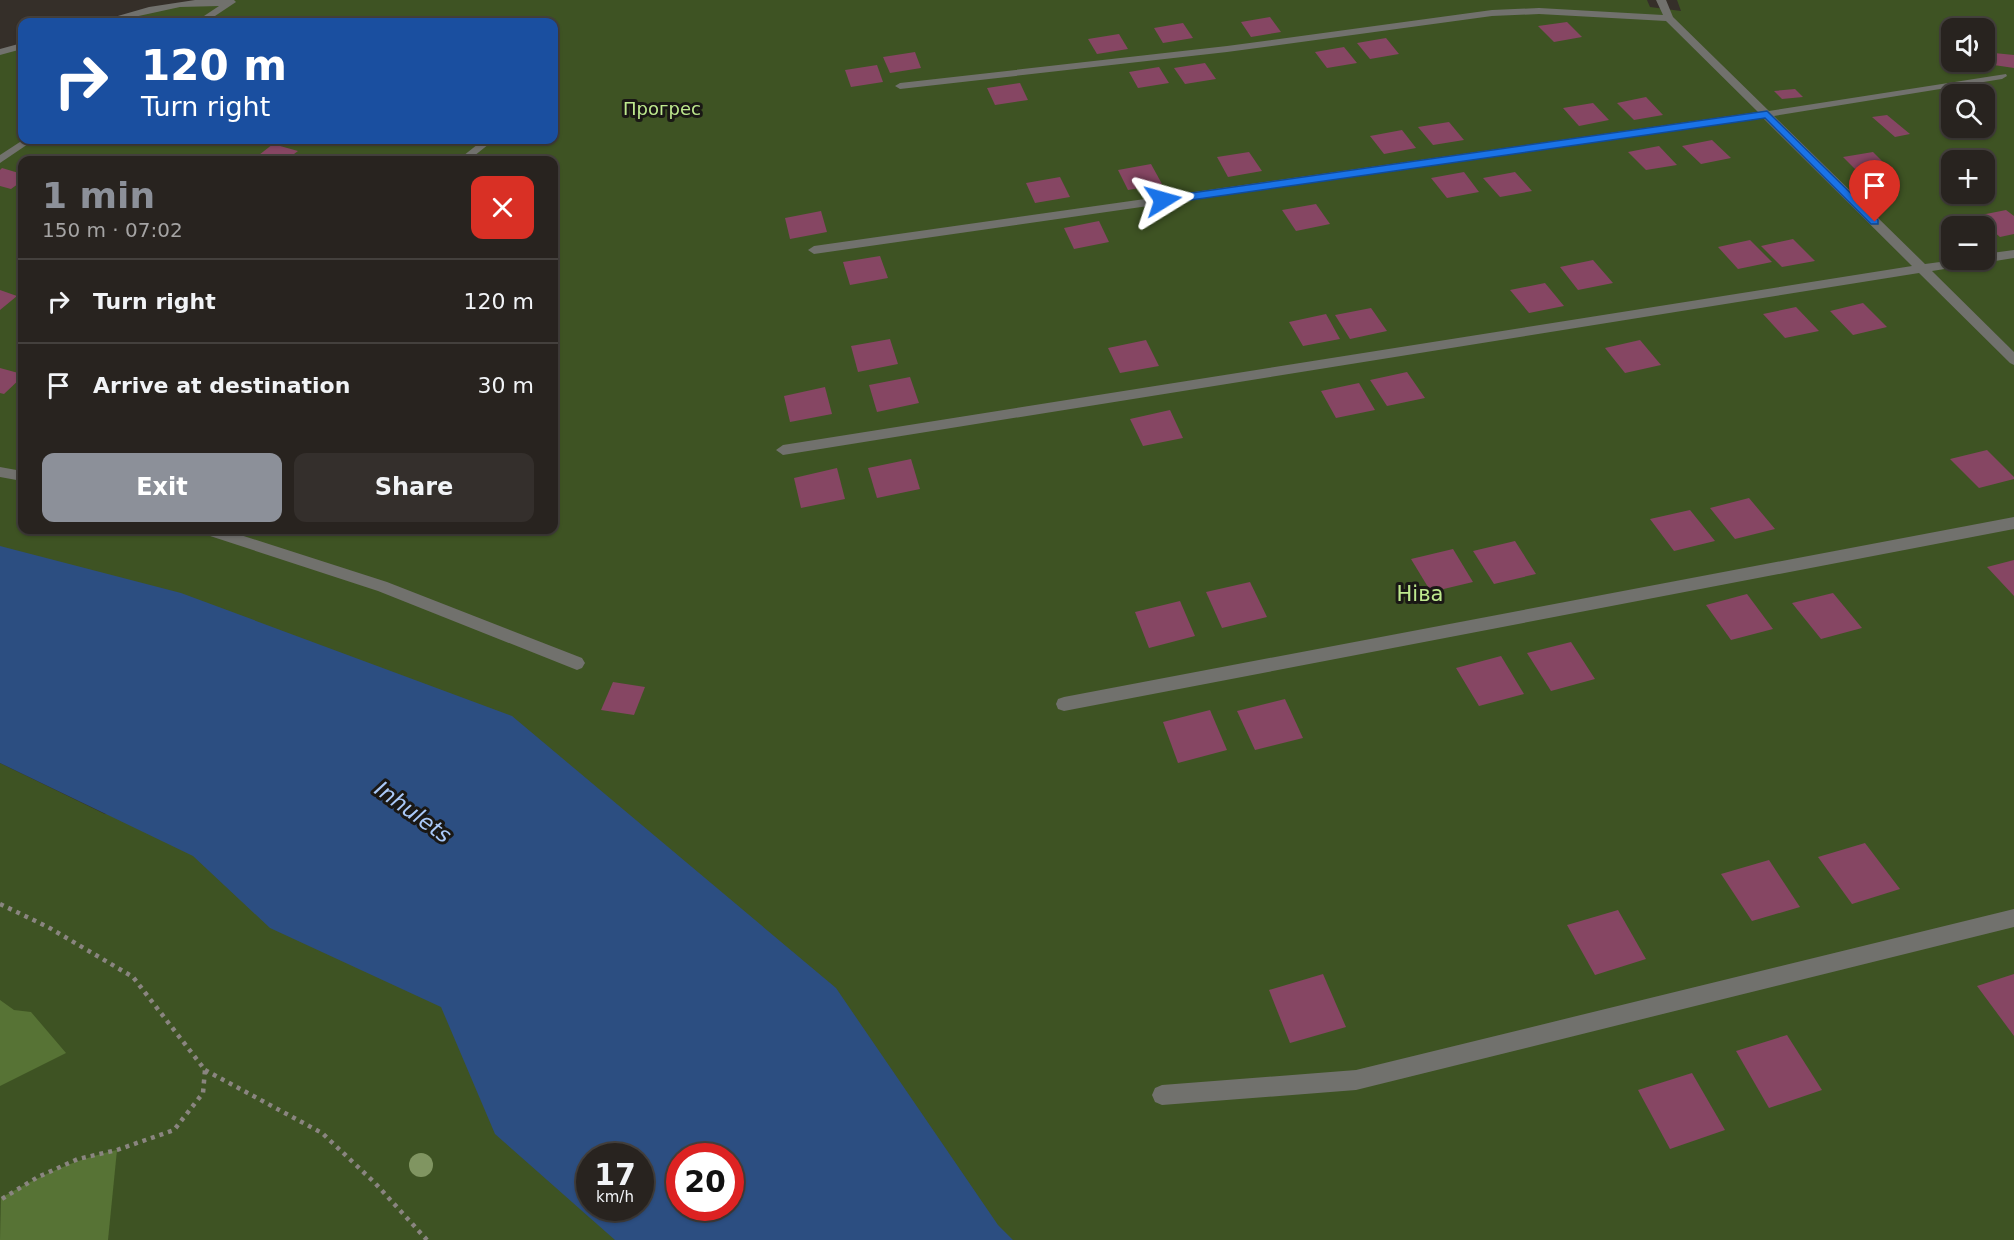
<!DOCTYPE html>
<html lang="en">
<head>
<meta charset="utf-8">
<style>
  :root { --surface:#28231f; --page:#342f2c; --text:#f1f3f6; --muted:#a5a4a4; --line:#44403d; --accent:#8c9099 }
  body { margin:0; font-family:"DejaVu Sans",sans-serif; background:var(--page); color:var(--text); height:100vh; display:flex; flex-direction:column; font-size:22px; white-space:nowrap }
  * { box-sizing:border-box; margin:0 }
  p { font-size:20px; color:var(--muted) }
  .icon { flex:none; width:33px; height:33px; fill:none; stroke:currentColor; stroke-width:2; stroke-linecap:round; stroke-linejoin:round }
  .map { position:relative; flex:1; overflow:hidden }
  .details { position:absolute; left:18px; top:156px; width:540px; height:378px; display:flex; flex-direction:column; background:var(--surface); border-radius:12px; box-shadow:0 2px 4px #0004,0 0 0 2px var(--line) }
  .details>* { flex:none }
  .hud { position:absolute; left:18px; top:18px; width:540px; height:126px; border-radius:12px; box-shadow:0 2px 4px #0004,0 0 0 2px var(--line); background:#1a4fa0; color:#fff; overflow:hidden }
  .buttons { position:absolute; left:1941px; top:18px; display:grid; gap:12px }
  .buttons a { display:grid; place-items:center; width:54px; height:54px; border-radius:12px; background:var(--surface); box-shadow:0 2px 4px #0004,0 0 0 2px var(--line); font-size:30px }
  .speed { position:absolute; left:576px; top:1143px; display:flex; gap:12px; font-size:30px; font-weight:700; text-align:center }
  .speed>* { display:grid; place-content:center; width:78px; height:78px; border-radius:50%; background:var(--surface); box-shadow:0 2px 4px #0004,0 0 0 2px var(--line); line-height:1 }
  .speed small { font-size:15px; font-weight:400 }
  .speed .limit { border:9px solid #d22; background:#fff; color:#111 }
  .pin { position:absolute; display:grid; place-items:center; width:51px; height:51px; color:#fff; margin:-62px -26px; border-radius:50% 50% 50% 0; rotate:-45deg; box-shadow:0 0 6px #0007 }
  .pin .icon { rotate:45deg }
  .me { position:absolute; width:66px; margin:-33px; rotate:82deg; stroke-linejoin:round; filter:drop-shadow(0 0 4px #0008) }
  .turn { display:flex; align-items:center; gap:21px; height:126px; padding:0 24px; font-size:27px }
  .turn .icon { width:78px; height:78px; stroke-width:2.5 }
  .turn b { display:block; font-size:42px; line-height:51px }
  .round { display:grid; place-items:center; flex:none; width:63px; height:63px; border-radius:12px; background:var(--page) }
  .overview { display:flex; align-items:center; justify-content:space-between; height:102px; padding:0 24px }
  h1 { font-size:36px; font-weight:700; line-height:45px; color:var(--accent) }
  .button { display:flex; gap:12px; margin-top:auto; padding:12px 24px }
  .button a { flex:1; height:69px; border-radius:12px; background:var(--accent); color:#fff; font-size:24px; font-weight:700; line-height:69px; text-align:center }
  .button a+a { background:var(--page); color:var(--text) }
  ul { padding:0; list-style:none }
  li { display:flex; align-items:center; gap:18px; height:84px; padding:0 24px; border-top:2px solid var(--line) }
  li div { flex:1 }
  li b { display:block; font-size:22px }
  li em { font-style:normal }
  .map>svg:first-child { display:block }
  .green { fill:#3e5323; fill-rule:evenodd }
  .forest { fill:#577335 }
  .water { fill:#2c4e81; fill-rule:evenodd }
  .building { fill:#864663 }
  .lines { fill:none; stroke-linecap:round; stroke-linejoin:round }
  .path { stroke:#8a8580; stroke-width:4.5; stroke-dasharray:4 5; stroke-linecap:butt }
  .minor { fill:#71716d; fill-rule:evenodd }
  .tree { fill:#809561 }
  .route { fill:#1a73e8; stroke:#114b97; stroke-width:1.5 }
  .labels { text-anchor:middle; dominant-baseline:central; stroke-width:6; stroke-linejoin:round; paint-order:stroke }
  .far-park-label { font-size:18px; fill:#bee98e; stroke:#1a1815 }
  .park-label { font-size:21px; fill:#bee98e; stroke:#1a1815 }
  .water-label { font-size:22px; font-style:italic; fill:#aac9f8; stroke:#1a1815 }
</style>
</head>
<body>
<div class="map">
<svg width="2014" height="1240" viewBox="0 0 2014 1240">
  <rect width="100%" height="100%" fill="#352f29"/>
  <!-- green -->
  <g class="green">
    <path d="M233 0H1647L1650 7 1681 11 1677 0H2014V1240H927L0 570V52L22 46V140H554V22H102L158 6ZM1952 28H1984V62H1952ZM1952 94H1984V128H1952ZM22 160H554V530H22ZM1952 160H1984V194H1952ZM1952 226H1984V260H1952Z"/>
    <polygon points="0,763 105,814 133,807 416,964 590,1208 640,1240 0,1240"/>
  </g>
  <!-- forest -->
  <g class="forest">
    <polygon points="0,1000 14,1010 31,1012 66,1053 0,1086"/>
    <path d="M117 1150 108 1240H0L1 1198C42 1175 70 1161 117 1150Z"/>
  </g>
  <!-- water -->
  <path class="water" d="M0 546 181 593 512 716 836 988 998 1225 1013 1240H615L495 1134 441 1007 270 928 193 856 0 763ZM640 1156V1208H590V1156ZM730 1156V1208H680V1156Z"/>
  <!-- building -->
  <g class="building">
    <polygon points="368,16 388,22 360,22"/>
    <polygon points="1270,17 1281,32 1251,37 1241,22"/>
    <polygon points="1567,22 1582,37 1554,42 1538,26"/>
    <polygon points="1183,23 1193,38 1163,43 1154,28"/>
    <polygon points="1119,34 1128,49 1097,54 1088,39"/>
    <polygon points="1386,38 1399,54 1370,59 1357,43"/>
    <polygon points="1344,47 1357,63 1327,68 1315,52"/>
    <polygon points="915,52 921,68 890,73 883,57"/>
    <polygon points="1984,52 2014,55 2014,68 1987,64"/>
    <polygon points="1205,63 1216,79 1185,84 1174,68"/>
    <polygon points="877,65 883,82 851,87 845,70"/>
    <polygon points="1159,67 1169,83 1138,88 1129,72"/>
    <polygon points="1020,83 1028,100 995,105 987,88"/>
    <polygon points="1795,89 1803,97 1782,99 1774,91"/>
    <polygon points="1646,97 1663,115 1634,120 1617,103"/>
    <polygon points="1593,103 1609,120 1579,126 1563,108"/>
    <polygon points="1887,115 1910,134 1895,137 1872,117"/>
    <polygon points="1449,122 1464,140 1433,145 1418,127"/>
    <polygon points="1402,130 1416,148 1384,154 1370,136"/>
    <polygon points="1712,140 1731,158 1701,164 1682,146"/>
    <polygon points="273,144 298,151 286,160 259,155"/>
    <polygon points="1659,146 1677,165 1646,170 1628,152"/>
    <polygon points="1249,152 1262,171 1228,177 1217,157"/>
    <polygon points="1873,152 1886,165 1855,169 1843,157"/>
    <polygon points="1151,164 1162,184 1128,190 1118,170"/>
    <polygon points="2,168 22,174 22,181 11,189 0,186 0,170"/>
    <polygon points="1464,172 1479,192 1447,198 1431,178"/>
    <polygon points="1515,172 1532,191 1500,197 1483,178"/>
    <polygon points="1060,177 1070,197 1035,203 1026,183"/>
    <polygon points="1316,204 1330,224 1296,231 1282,210"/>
    <polygon points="2006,210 2014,216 2014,234 2000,237 1976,216"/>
    <polygon points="821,211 827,232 790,239 785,218"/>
    <polygon points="1099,221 1109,242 1074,249 1064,228"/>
    <polygon points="1793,239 1815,261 1782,267 1761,246"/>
    <polygon points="1750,240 1772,262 1738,269 1718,247"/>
    <polygon points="880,256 888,278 850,285 843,262"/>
    <polygon points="1593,260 1613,283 1578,290 1560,267"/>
    <polygon points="1545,283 1564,306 1529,313 1510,290"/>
    <polygon points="0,290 17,296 0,310"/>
    <polygon points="1863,303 1887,327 1853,335 1830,311"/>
    <polygon points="1796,307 1819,331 1785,338 1763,314"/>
    <polygon points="1371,308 1387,331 1350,339 1335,315"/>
    <polygon points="1326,314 1340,339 1303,346 1289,322"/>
    <polygon points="890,339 898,364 858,372 851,346"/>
    <polygon points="1146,340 1159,366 1120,373 1108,348"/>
    <polygon points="1640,340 1661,365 1625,373 1605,348"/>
    <polygon points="0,368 22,374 22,377 4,394 0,393"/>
    <polygon points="1407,372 1425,398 1387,406 1370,380"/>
    <polygon points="910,377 919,403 877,412 869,385"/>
    <polygon points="1359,383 1375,410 1336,418 1321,391"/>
    <polygon points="825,387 832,414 790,422 784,396"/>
    <polygon points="1170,410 1183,438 1143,446 1130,419"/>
    <polygon points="1987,450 2014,477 2014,479 1979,488 1950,459"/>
    <polygon points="911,459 920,489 877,498 868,468"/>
    <polygon points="837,468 845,499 801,508 794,478"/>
    <polygon points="1749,498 1775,529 1735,539 1710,508"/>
    <polygon points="1690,510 1715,541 1674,551 1650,519"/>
    <polygon points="1515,541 1536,574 1494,584 1473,551"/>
    <polygon points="1453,549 1473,582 1431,592 1411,559"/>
    <polygon points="2014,560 2014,596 1987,567"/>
    <polygon points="1250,582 1267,617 1222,628 1206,592"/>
    <polygon points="1833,593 1862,628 1821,639 1792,603"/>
    <polygon points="1747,594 1773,629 1731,640 1706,605"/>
    <polygon points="1180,601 1195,636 1149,648 1135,612"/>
    <polygon points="1571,642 1595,679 1551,691 1527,653"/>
    <polygon points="1501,656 1524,694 1479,706 1456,668"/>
    <polygon points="613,682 645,687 634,715 601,710"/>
    <polygon points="1285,699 1303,738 1255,750 1237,711"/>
    <polygon points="1210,710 1227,750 1178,763 1163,722"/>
    <polygon points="1865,843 1900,889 1852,904 1818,857"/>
    <polygon points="1769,860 1800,907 1752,921 1721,874"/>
    <polygon points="1618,910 1646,959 1595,975 1567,925"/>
    <polygon points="1323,974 1346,1027 1290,1043 1269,990"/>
    <polygon points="2014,974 2014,1036 1977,986"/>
    <polygon points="1787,1035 1822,1090 1769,1108 1736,1051"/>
    <polygon points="1692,1073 1725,1130 1670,1149 1638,1090"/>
  </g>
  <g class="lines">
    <!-- path -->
    <g class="path">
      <polyline points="0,904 48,927 133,977 205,1070 203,1093 174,1130 117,1150 78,1159 38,1177 0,1200"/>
      <polyline points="205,1070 322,1133 375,1183 427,1240"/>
    </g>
    <!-- minor -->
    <g class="minor">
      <polygon points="195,0 234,0 236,2 206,22 195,22 219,6 180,7 111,22 97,22 149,7"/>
      <polygon points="1656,0 1666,0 1673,17 1769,111 2006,74 2007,76 2002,79 1774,116 1925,264 1955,260 1984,260 1984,254 2014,250 2014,258 1932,271 2014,352 2014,365 2010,363 1919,273 783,455 776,450 783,445 1912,266 1763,118 814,254 808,250 814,246 1758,112 1666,21 1539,14 1492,16 1227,52 900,89 895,86 900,83 1227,46 1492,10 1539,8 1663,15"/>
      <polygon points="22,43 22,49 0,55 0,49"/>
      <polygon points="23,140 34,140 0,163 0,155"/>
      <polygon points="483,140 494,140 469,160 458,160"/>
      <polygon points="0,467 22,471 22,481 0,477"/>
      <polygon points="2014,517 2014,529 1064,711 1058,709 1056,704 1058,699 1064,697"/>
      <polygon points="202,530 225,530 387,582 582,658 585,663 582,668 577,670 378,591 204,534"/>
      <polygon points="2014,909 2014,927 1356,1090 1162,1105 1155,1102 1152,1095 1155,1088 1162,1085 1356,1070"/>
    </g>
  </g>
  <!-- trees -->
  <circle class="tree" cx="421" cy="1165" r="12"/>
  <!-- route -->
  <polygon class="route" points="1767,111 1878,220 1878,224 1871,224 1765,118 1163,204 1158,200 1163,197"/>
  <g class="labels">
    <!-- far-park labels -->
    <g class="far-park-label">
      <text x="662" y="108">Прогрес</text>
    </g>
    <!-- park labels -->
    <g class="park-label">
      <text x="1420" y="594">Ніва</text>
    </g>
    <!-- water labels -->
    <g class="water-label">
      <text transform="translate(413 812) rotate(36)">Inhulets</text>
    </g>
  </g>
</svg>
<div class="buttons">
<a><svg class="icon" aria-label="sound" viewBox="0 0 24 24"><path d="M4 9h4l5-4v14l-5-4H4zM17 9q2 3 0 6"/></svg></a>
<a><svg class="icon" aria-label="search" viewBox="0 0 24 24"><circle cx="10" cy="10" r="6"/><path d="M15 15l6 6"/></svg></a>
<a>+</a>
<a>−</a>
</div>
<div class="speed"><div>17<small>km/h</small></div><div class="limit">20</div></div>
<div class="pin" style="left:1875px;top:222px;background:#d93025"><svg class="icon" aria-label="arrive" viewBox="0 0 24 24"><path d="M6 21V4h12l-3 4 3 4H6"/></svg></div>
<svg class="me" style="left:1163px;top:200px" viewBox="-20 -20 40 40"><path d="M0-17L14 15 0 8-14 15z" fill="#1a73e8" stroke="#fff" stroke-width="4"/></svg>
<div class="hud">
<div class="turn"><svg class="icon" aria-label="right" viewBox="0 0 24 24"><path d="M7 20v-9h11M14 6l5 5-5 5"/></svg><div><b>120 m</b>Turn right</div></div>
</div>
<section class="details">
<div class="overview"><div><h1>1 min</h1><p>150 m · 07:02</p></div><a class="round" style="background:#d93025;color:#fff"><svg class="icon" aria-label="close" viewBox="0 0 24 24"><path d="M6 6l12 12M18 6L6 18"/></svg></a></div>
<ul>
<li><svg class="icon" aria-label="right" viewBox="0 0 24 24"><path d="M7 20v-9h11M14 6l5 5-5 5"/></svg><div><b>Turn right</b></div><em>120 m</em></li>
<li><svg class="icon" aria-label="arrive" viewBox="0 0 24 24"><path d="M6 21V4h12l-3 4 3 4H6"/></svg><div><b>Arrive at destination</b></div><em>30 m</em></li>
</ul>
<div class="button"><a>Exit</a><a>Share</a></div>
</section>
</div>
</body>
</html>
